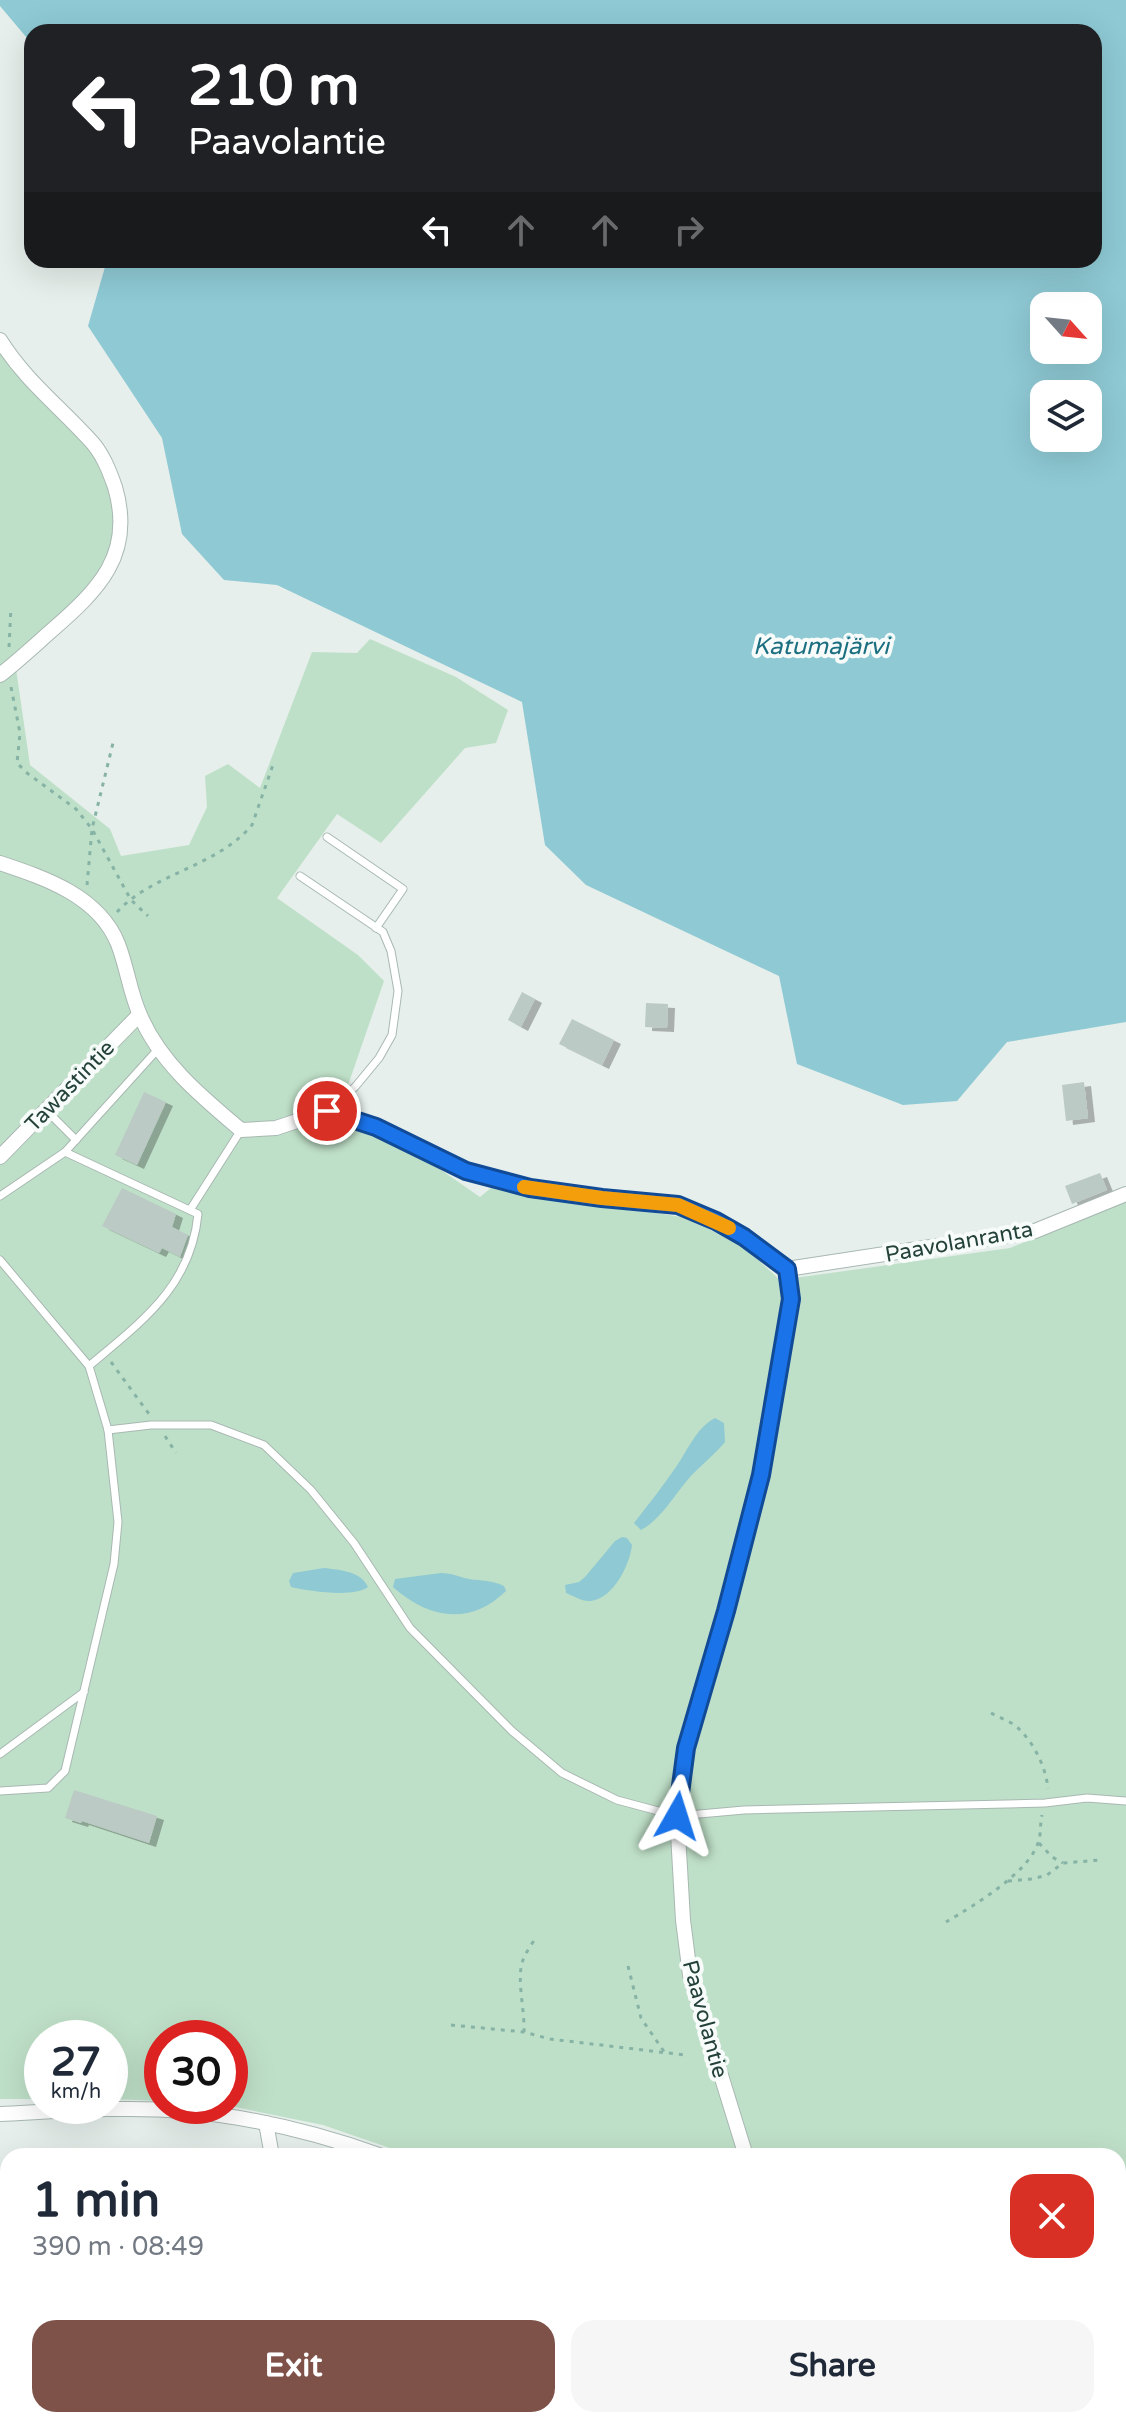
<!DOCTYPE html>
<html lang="en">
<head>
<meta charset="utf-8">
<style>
  :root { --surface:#fff; --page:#f6f6f7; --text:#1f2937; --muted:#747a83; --accent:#7f5249 }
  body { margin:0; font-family:"Varela Round",sans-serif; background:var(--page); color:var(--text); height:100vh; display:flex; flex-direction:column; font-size:30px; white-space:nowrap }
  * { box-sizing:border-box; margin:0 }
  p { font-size:26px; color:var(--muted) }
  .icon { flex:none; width:44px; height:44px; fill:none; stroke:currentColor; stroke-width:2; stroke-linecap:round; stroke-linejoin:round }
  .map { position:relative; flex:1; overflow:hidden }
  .panel { position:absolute; left:0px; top:2148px; width:1126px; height:280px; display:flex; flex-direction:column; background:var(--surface); border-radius:24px 24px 0 0; box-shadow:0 8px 32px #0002 }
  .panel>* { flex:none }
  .guide { position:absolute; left:24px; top:24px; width:1078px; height:244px; border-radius:24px; box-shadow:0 8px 32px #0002; background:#202124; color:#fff; overflow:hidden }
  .needle { width:52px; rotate:117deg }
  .tools { position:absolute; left:1030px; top:292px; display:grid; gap:16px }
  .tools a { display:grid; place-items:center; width:72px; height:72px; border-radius:16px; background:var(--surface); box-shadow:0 8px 32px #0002; font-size:40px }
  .speed { position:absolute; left:24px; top:2020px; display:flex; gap:16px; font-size:40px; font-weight:700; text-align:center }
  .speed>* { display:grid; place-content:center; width:104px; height:104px; border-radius:50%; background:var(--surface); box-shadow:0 8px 32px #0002; line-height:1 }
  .speed small { font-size:20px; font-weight:400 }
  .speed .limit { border:12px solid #d22; background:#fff; color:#111 }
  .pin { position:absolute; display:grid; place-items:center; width:68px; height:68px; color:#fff; margin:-34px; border:4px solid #fff; border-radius:50%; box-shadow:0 2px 8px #0007 }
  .me { position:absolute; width:88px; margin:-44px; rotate:6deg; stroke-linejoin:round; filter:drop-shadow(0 0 6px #0008) }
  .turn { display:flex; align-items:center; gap:28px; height:168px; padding:0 32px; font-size:36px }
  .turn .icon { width:104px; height:104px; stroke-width:2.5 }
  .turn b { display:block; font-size:56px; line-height:68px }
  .lanes { display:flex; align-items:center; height:76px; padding:0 32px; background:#0003; justify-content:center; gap:40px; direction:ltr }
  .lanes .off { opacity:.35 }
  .round { display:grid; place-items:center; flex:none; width:84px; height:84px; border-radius:24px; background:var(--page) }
  .head { display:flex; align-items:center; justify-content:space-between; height:136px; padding:0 32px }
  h1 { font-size:48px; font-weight:700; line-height:60px }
  .cta { display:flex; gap:16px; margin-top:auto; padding:16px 32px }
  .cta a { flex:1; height:92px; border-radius:24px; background:var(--accent); color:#fff; font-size:32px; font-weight:700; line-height:92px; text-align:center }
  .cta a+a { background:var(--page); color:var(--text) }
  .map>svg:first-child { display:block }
  .green { fill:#bfe0c8 }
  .water { fill:#8ec9d4; fill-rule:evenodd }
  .building { fill:#bbcac4; filter:url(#shadow) }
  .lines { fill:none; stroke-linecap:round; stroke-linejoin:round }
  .lane-casing { stroke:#a8b8b2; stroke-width:9 }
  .street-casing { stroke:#a8b8b2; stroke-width:16 }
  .path { stroke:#86b3a5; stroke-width:3; stroke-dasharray:4 6; stroke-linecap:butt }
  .lane { stroke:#fff; stroke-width:7 }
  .street { stroke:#fff; stroke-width:14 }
  .route-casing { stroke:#114b97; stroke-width:20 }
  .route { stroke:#1a73e8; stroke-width:14 }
  .slow { stroke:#f59e0b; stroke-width:14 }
  .labels { text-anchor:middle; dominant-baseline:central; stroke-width:8; stroke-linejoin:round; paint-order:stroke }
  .street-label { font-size:22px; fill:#24423a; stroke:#f7fbf9 }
  .water-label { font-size:24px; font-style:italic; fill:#1c6f80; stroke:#f7fbf9 }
</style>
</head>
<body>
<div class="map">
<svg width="1126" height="2428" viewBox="0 0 1126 2428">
  <defs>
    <filter id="shadow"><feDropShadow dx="7" dy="4" stdDeviation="0" flood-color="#0004"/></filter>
  </defs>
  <rect width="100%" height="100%" fill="#e6efeb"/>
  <!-- green -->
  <g class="green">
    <polygon points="0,345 93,451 110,487 117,530 103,576 15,662 30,765 110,829 121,856 189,845 207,807 205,776 228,764 260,788 312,652 357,653 370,639 456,677 508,710 496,743 465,748 381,843 337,814 277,898 358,955 384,981 336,1120 385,1131 480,1197 492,1187 688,1218 745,1248 780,1280 1010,1248 1126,1202 1126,2190 1118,2191 1118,2156 413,2156 323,2125 230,2106 230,2038 162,2038 162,2101 110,2099 110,2038 42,2038 42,2099 0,2099"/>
    <polygon points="331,2420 707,2420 708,2428 332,2428"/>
  </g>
  <!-- water -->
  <g class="water">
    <path d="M0 0H1126V1022L1007 1042 957 1101 903 1105 797 1064 779 976 586 885 545 845 522 702 277 585 224 580 182 534 162 438 88 326 107 260H1094V32H32V44L0 6ZM1044 306H1088V350H1044ZM1044 394H1088V438H1044Z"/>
    <path d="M715 1418 724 1423 725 1442C717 1452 708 1459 698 1469 678 1487 665 1517 641 1530L634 1523C648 1505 663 1486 676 1467 688 1450 696 1428 715 1418Z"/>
    <path d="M622 1537 627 1538 632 1545C630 1564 614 1598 591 1601 582 1602 574 1596 566 1593L565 1585 579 1582 585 1577 615 1541Z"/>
    <path d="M324 1568C340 1570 361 1571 368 1587 354 1598 308 1591 291 1587L289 1581 293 1573Z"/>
    <path d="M441 1573C452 1573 459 1577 469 1579 482 1581 492 1580 504 1586L506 1591C470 1626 429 1619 393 1587L395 1579Z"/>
  </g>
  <!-- building -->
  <g class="building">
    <polygon points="522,992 535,999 521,1027 508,1020"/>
    <polygon points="646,1003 668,1004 667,1028 645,1027"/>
    <polygon points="572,1019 614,1040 602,1065 559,1044"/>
    <polygon points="1084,1082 1088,1118 1066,1121 1062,1085"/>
    <polygon points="144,1092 166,1102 137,1165 115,1155"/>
    <polygon points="1100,1173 1107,1190 1072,1204 1065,1186"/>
    <polygon points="122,1188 176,1214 172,1227 188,1235 180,1257 162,1248 159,1253 102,1226"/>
    <polygon points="74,1790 157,1816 149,1843 82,1821 81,1823 65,1818"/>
  </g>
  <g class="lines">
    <!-- lane casing -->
    <g class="lane-casing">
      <g id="lane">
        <polyline points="327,837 403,889 376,928"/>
        <polyline points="300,876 383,932 391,951 398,991 392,1035 379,1058 355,1087 329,1109"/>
        <polyline points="47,1111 76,1140"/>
        <polyline points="65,1152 160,1047"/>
        <path d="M0 1196 65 1152 198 1214C191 1287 141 1322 89 1366"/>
        <polyline points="190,1210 241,1130"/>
        <polyline points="0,1260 89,1366 108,1430 118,1522 114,1564 65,1771 48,1788 0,1791"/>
        <polyline points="108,1430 151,1425 211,1425 264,1445 311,1490 354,1543 410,1628 512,1731 562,1773 617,1800 677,1816 744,1810 1045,1803 1087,1798 1126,1801"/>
        <polyline points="0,1754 84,1692"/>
      </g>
    </g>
    <!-- street casing -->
    <g class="street-casing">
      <g id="street">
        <path d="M0 340C25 380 58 405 89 439 102 452 109 470 115 487 135 555 98 590 51 631 34 646 18 661 0 675"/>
        <path d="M0 863C45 878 99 896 118 944 127 967 130 993 140 1015 160 1063 203 1098 241 1130L276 1128 327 1111 376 1127 466 1171 530 1188 602 1198 678 1205 716 1221 744 1237 787 1269 791 1299 761 1475 726 1611 686 1748 677 1816 683 1920 690 1975 746 2156"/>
        <polyline points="0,1157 139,1015"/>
        <polyline points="787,1269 1035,1231 1126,1194"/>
        <path d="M0 2114C61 2111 124 2106 185 2111 252 2117 318 2133 382 2156"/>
        <polyline points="266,2123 272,2156"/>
        <polyline points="1118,2207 1126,2207"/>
        <polyline points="1118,2415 1126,2415"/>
        <polyline points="317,2420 318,2428"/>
        <polyline points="800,2420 800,2428"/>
        <polyline points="843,2428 968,2420"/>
      </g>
    </g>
    <!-- path -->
    <g class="path">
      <polyline points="9,647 11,607"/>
      <polyline points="11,687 20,733 17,763 27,773 76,809 92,829 131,900 148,916"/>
      <polyline points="87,885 92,829 113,743"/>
      <path d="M117 912C153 873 217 867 252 825L274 762"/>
      <polyline points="111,1362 149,1414"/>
      <polyline points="165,1436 176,1453"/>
      <path d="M991 1713C1000 1718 1013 1722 1020 1730 1035 1745 1046 1768 1048 1789"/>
      <polyline points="1039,1843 1052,1857 1063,1863"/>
      <polyline points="1008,1881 1032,1879 1047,1875 1063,1863 1101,1860"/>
      <path d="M946 1922C973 1906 1031 1872 1039 1840 1041 1832 1040 1824 1042 1815"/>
      <polyline points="628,1966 641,2018 665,2053"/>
      <polyline points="451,2025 524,2032 550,2039 685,2055"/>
      <path d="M524 2032C525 2010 516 1978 523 1960 526 1952 532 1944 536 1937"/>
      <polyline points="1118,2235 1126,2235"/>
    </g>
    <!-- lane -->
    <use href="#lane" class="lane"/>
    <!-- street -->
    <use href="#street" class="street"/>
  </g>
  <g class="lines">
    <!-- route casing -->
    <g class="route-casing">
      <polyline id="route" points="327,1111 376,1127 466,1171 530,1188 602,1198 678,1205 716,1221 744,1237 787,1269 791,1299 761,1475 726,1611 686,1748 677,1816"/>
    </g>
    <!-- route -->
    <use href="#route" class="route"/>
    <!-- slow -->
    <polyline class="slow" points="524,1187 602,1198 678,1205 729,1228"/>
  </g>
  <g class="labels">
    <!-- street labels -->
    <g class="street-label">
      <text transform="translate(70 1086) rotate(-46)">Tawastintie</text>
      <text transform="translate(959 1242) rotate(-10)">Paavolanranta</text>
      <text transform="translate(705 2019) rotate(75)">Paavolantie</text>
    </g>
    <!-- water labels -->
    <g class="water-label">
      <text x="821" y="646">Katumajärvi</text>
    </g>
  </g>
</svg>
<div class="tools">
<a><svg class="needle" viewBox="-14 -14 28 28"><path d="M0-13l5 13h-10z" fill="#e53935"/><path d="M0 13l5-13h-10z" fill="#747a83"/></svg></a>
<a><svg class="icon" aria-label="layers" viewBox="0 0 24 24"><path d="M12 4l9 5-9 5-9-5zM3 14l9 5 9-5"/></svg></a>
</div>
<div class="speed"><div>27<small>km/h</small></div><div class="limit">30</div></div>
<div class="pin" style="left:327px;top:1111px;background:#d93025"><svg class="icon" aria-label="arrive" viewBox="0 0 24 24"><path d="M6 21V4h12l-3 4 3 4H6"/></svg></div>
<svg class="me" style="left:677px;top:1816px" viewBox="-20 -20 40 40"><path d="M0-17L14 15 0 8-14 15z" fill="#1a73e8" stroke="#fff" stroke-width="4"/></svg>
<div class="guide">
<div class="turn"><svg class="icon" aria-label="left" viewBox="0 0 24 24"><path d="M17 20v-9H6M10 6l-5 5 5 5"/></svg><div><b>210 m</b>Paavolantie</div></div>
<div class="lanes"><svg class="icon" aria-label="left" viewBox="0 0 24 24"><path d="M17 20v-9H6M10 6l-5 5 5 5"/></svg><svg class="icon off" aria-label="ahead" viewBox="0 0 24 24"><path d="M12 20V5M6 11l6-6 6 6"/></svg><svg class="icon off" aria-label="ahead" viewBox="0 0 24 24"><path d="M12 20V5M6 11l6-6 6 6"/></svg><svg class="icon off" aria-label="right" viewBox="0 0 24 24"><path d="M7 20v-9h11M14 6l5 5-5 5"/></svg></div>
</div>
<section class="panel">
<div class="head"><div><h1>1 min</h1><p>390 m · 08:49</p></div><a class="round" style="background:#d93025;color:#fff"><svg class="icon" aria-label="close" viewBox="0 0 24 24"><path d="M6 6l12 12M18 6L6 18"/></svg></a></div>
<div class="cta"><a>Exit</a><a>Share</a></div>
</section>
</div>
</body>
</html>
